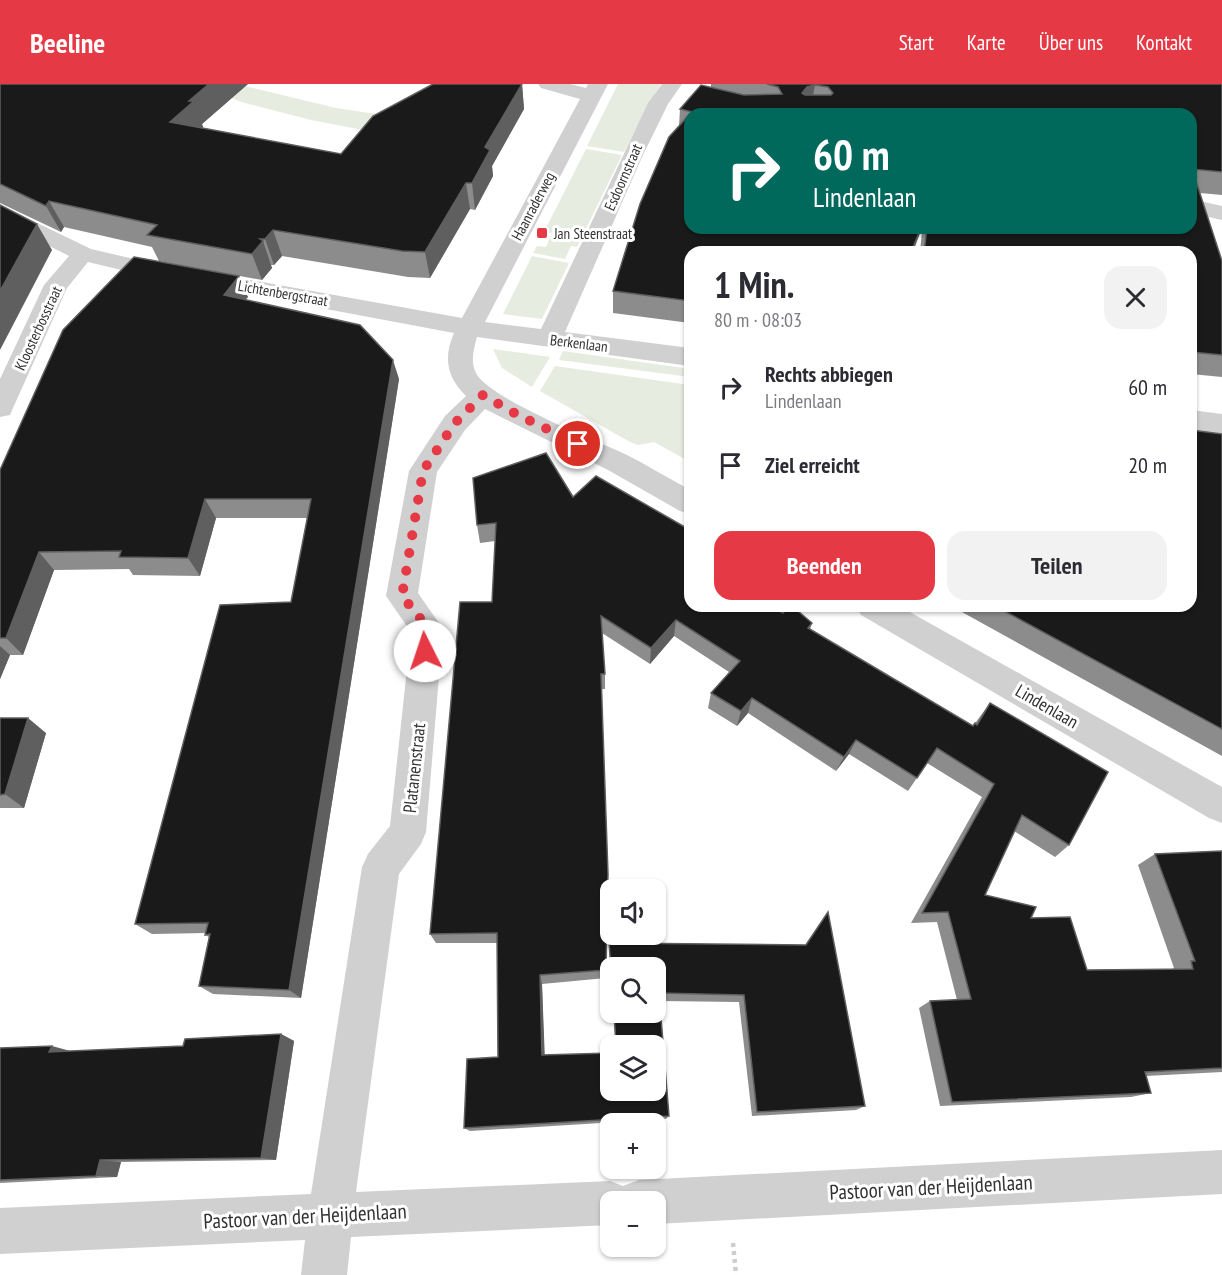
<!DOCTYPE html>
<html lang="de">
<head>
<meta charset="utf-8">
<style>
  :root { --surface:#fff; --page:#f2f2f3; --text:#2b2b33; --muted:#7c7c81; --accent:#e63946 }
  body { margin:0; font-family:"PT Sans Narrow",sans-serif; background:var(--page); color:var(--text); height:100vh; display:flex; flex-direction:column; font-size:22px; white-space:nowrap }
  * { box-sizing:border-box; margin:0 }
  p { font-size:20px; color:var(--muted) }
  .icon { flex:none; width:33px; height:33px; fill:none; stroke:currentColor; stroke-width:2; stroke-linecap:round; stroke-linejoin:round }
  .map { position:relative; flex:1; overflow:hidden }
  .sheet { position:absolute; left:684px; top:162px; width:513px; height:366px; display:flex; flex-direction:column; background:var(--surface); border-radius:18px; box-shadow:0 2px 4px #0004 }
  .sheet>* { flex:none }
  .guide { position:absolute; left:684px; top:24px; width:513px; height:126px; border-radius:18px; box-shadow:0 2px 4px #0004; background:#00695c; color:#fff; overflow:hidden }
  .buttons { position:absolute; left:600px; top:795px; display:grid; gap:12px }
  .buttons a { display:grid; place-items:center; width:66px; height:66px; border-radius:12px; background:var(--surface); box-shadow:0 2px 4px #0004; font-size:30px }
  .pin { position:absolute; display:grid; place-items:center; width:51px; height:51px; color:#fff; margin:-26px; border:3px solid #fff; border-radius:50%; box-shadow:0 2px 6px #0007 }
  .me { position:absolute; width:66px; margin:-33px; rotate:356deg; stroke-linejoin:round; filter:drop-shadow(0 0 4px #0008) }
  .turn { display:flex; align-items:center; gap:21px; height:126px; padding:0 30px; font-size:27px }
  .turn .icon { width:78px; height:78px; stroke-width:2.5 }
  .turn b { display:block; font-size:42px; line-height:51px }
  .round { display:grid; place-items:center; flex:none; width:63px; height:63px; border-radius:18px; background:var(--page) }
  .head { display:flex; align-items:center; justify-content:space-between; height:102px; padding:0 30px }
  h1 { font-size:36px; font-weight:600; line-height:45px }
  .action { display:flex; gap:12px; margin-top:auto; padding:12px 30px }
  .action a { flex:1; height:69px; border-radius:18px; background:var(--accent); color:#fff; font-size:24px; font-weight:600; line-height:69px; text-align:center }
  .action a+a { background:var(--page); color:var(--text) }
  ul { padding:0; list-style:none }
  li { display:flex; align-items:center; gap:18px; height:78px; padding:0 30px }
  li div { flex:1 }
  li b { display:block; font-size:22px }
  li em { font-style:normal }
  header { display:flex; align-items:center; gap:36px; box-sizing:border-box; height:84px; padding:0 30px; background:var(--accent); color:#fff }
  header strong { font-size:28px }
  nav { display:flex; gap:33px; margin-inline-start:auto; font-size:21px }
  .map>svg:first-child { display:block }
  .green { fill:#e6ecdf }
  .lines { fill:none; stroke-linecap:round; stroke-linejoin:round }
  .path { stroke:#cdcdcd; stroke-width:4.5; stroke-dasharray:4 4; stroke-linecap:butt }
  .minor { fill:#d0d0d0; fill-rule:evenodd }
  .wall { fill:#8c8c8c; fill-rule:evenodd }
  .shaded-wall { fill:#5f5f5f }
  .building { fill:#1a1a1a; stroke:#5f5f5f; stroke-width:1.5; fill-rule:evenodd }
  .route { stroke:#e63946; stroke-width:10; stroke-dasharray:0 18 }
  .poi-dot { fill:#e63946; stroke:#fff; stroke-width:2 }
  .labels { text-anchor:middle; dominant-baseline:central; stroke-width:6; stroke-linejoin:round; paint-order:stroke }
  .far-street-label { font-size:15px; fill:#333; stroke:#fff }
  .far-poi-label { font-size:15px; fill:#333; stroke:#fff; text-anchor:start }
  .street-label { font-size:18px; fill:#333; stroke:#fff }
  .near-street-label { font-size:21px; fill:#333; stroke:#fff }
</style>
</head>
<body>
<header>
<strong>Beeline</strong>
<nav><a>Start</a><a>Karte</a><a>Über uns</a><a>Kontakt</a></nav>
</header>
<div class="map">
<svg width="1222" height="1191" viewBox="0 0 1222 1191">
  <rect width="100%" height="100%" fill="#fff"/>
  <!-- green -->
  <g class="green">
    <polygon points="236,0 336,24 389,32 384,50 311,36 241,18 225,11"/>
    <polygon points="618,0 661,0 650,17 624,68 587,62"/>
    <polygon points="586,65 622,71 577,163 571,162 565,175 533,169 537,162 546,163 552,149 544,148"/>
    <polygon points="532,172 569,179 542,235 503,230"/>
    <polygon points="493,265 550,273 532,303 502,284"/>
    <polygon points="563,267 690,285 690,293 559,276"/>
    <polygon points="555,282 690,301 690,378 654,358 638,361 630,358 540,307"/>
  </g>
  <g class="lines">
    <!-- path -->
    <polyline class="path" points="733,1159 736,1191"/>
    <!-- minor -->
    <g class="minor">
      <path d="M538 0H570L586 4 588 0H608L485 238 541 245 648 19 662 0H682L668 20 643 71 565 248 690 264V282L477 253C474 264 470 278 476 289 488 314 596 357 625 370 647 381 668 394 690 406V430L680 427 608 386 485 325 465 346 437 388 418 509 443 545 426 748 421 760 399 790 356 1108 610 1097 623 1102 639 1096 1222 1066V1110L656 1140V1118H610V1141L351 1153 347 1191H301L305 1156 0 1170V1124L311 1110 362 783 368 770 390 742 411 548 386 512 409 387 445 332 466 312C447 293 443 274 454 249L134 189 88 178 67 204 13 324 10 331 0 333V295L44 201 69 172 0 137V121L91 165 134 175 462 234 580 15 541 4Z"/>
      <polygon points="1191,115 1222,122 1222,136 1191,129"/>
      <polygon points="1191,326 1222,330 1222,350 1191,346"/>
      <polygon points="856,522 899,522 1222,703 1222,739 1209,734 861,531"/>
    </g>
  </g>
  <!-- wall -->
  <g class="wall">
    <polygon points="0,0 248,0 202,40 203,43 202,44 341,70 522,0 524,25 492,82 493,92 475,126 470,125 430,194 408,193 282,172 274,181 271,181 272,184 262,196 159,177 152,163 64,143 61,148 0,119"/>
    <path d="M711 0H1222V111L1200 109 1222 177V293L1191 290V168H920L922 147 690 168V239L613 229V207L679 42 680 25 711 3ZM1191 30V144H690Z"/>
    <polygon points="239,192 248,213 245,215 399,295 301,914 213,910 199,902 209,853 205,851 206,849 152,850 135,840 291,518 307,434 216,434 200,492 133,491 129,485 54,486 23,571 10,571 0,595 0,386"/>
    <polygon points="1222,350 1222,672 951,522 1191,522"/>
    <polygon points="573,413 690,522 783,529 812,539 810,546 973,642 990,619 1069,761 1055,773 1014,747 985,811 1031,834 1087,886 1172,885 1174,884 1138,781 1155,770 1222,767 1222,988 1146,992 1151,1009 1131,1013 940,1022 919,924 930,917 957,916 937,838 911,839 982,713 927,679 908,707 849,670 836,687 748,629 737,642 708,624 711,609 729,588 674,552 650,580 602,549 605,590 605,605 602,605 606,894 542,900 544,971 610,1006 656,962 616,962 613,928 656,928 610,884 610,889 609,859 805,861 828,828 865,1022 856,1026 752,1032 739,918 660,917 669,1032 666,1035 470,1047 464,1044 498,973 497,859 436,859 430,850 492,518 495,457 480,459 477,441"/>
    <polygon points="0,634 46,649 24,724 0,724"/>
    <polygon points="281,950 294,957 276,1076 121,1078 117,1093 0,1099 0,964 71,967 183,962"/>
  </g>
  <!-- shaded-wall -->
  <g class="shaded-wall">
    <polygon points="209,0 248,0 202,40 203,43 180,64 170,38 189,17"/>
    <polygon points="522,0 524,25 492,82 493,92 475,126 472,99 485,63"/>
    <polygon points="815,1 811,22 802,9 807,3"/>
    <polygon points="466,99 470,125 430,194 425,168"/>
    <polygon points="49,117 64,143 61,148 46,122"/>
    <polygon points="37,140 52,166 0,266 0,207"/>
    <polygon points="921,144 922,144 913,168 911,168"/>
    <polygon points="273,146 282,172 274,181 265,155"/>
    <polygon points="263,157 272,184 262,196 252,170"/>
    <polygon points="239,192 248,213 232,231 224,211"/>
    <polygon points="393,276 399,295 301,914 289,906"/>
    <polygon points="205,415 216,434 200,492 188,474"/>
    <polygon points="39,468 54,486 23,571 6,554"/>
    <polygon points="676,536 674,552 650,580 651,564"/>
    <polygon points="0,562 10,571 0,595"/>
    <polygon points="752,614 748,629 737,642 741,627"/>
    <polygon points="28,634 46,649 24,724 5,710"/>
    <polygon points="856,656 849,670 836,687 844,673"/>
    <polygon points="540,891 542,900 545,977 542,971"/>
    <polygon points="281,950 294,957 276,1076 261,1074"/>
    <polygon points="52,962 74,968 49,968"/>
    <polygon points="100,1076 121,1078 117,1093 96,1092"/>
  </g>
  <!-- building -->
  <g class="building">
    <polygon points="0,0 209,0 189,17 194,17 170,38 341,70 373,32 433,0 522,0 485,63 490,66 472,99 466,99 425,168 402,167 273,146 265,155 260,155 263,157 252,170 147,151 157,141 49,117 46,122 0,100"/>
    <path d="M767 0H1222V88L1192 85 1222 177V271L1191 268V168H924L927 144H1191V30H690L692 28 680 25 701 1 744 11 782 10 778 3ZM815 1 828 3 833 9 831 11H805L802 9 807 3Z"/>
    <polygon points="690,30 690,144 921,144 911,168 690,168 690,217 613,207 640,120 669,53"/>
    <polygon points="0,121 37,140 0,207"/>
    <polygon points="134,173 239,192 224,211 360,241 393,276 289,906 199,902 210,850 205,851 208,839 135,840 220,521 291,518 311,415 205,415 188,474 119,473 121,467 39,468 6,554 0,554 0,386 63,246"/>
    <polygon points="1191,346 1222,350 1222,645 995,522 1191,522"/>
    <polygon points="546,369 573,413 596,392 690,446 690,522 770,522 783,529 789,522 792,522 812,539 808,544 973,642 975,639 977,641 990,619 1108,688 1069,761 1022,731 985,811 1036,823 1031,834 1070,833 1087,886 1193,885 1191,877 1195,877 1155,770 1222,767 1222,984 1145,988 1151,1009 952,1018 930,917 971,915 948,828 922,829 994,700 937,664 917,694 856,656 844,673 752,614 741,627 711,609 740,577 676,536 651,564 601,532 605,590 601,590 608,790 606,886 540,891 542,971 610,969 610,1006 656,1006 656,962 616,962 614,928 656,928 656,884 611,884 609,859 806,861 828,828 865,1022 757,1028 744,911 659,909 669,1032 464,1044 467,975 498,973 497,849 430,850 460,518 492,518 496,439 477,441 473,394"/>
    <polygon points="0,634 28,634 5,710 0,711"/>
    <polygon points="281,950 261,1074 100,1076 96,1092 0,1096 0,964 52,962 49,968 183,962 185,955"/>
  </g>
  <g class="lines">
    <!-- route -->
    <polyline class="route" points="425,567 428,544 402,512 423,387 455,339 483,311 518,331 578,360"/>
  </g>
  <!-- markers -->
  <rect class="poi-dot" x="536" y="143" width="12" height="12" rx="3"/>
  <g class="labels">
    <!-- far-street labels -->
    <g class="far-street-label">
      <text transform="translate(623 93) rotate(-66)">Esdoornstraat</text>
      <text transform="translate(533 122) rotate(-62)">Haanraderweg</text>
      <text transform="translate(283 209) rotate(10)">Lichtenbergstraat</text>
      <text transform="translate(38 244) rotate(-65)">Kloosterbosstraat</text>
      <text transform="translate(579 259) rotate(7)">Berkenlaan</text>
    </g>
    <!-- far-poi labels -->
    <g class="far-poi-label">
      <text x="554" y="149">Jan Steenstraat</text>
    </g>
    <!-- street labels -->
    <g class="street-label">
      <text transform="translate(1047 622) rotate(30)">Lindenlaan</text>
      <text transform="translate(414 684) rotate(-84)">Platanenstraat</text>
    </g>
    <!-- near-street labels -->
    <g class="near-street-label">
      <text transform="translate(931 1103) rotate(-3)">Pastoor van der Heijdenlaan</text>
      <text transform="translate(305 1132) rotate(-3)">Pastoor van der Heijdenlaan</text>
    </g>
  </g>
</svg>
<div class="buttons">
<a><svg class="icon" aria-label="sound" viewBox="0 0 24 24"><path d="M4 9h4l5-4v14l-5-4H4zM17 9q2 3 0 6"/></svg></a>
<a><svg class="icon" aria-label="search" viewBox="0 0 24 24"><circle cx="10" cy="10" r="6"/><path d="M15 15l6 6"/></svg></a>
<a><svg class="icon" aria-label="layers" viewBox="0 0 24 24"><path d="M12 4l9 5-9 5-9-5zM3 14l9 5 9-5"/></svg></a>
<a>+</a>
<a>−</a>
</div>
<div class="pin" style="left:578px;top:360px;background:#d93025"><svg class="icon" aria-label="arrive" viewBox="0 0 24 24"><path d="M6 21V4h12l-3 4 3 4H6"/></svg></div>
<svg class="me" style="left:425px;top:567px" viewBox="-20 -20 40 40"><circle r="19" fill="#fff"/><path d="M0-13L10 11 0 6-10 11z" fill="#e63946"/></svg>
<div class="guide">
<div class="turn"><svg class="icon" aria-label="right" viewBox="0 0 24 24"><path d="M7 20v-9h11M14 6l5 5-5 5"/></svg><div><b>60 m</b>Lindenlaan</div></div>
</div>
<section class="sheet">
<div class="head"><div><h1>1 Min.</h1><p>80 m · 08:03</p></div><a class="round"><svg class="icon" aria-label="close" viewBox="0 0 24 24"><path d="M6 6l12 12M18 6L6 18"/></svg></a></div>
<ul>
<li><svg class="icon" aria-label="right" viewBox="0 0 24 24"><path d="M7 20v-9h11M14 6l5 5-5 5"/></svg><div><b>Rechts abbiegen</b><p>Lindenlaan</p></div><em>60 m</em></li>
<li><svg class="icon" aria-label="arrive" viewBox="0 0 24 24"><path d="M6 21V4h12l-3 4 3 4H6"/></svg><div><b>Ziel erreicht</b></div><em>20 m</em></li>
</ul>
<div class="action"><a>Beenden</a><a>Teilen</a></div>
</section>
</div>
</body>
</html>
